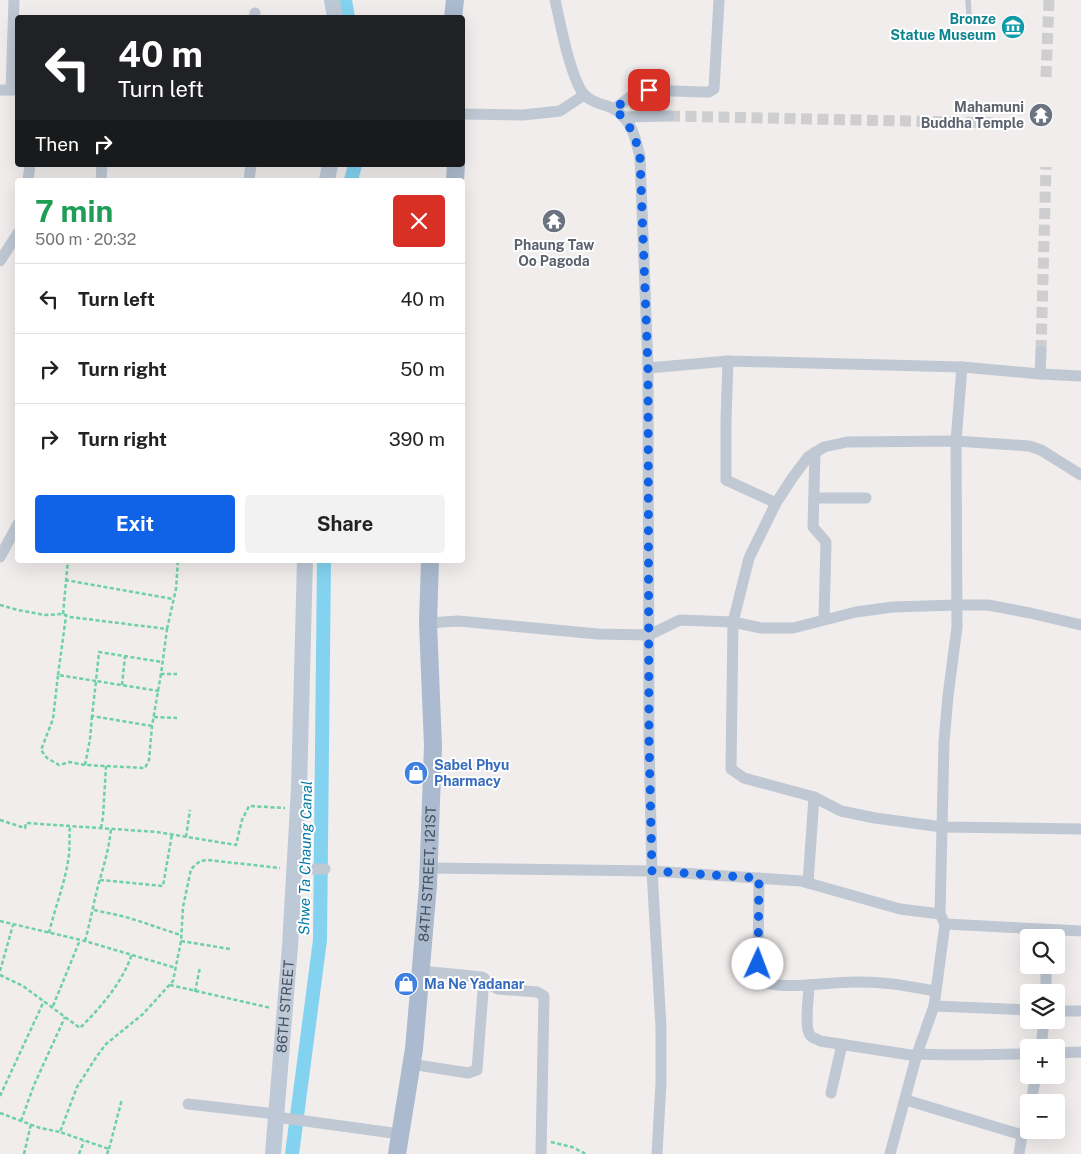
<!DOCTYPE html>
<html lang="en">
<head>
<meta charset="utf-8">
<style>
  :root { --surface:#fff; --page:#f2f2f2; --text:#222; --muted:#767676; --line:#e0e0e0; --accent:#1062e6 }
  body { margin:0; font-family:"Public Sans",sans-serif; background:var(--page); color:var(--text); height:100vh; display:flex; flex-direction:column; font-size:19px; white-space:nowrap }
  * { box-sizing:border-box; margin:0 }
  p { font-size:16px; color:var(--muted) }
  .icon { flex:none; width:28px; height:28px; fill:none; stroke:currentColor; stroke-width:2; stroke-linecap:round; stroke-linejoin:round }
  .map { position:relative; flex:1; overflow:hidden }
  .sheet { position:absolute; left:15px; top:178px; width:450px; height:385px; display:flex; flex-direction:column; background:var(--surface); border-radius:5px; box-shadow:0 5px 20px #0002 }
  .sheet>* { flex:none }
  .hud { position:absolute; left:15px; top:15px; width:450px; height:152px; border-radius:5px; box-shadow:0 5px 20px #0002; background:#202124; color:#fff; overflow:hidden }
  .tools { position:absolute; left:1020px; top:929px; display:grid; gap:10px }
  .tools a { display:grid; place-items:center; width:45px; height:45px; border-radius:5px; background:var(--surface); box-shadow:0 5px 20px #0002; font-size:25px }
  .pin { position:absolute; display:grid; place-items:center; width:42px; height:42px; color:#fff; margin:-21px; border-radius:10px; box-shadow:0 2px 8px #0006 }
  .me { position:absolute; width:55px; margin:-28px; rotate:2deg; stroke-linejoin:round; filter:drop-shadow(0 0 4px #0008) }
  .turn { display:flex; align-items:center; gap:18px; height:105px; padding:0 20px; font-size:22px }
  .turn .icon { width:65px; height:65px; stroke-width:2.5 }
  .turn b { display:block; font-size:35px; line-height:42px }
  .then { display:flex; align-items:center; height:48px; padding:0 20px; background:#0003; gap:10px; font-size:19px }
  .round { display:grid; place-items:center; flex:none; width:52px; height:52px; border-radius:5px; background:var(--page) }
  .head { display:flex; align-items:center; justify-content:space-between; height:85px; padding:0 20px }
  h1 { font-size:30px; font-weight:700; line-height:38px; color:#1e9e55 }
  .action { display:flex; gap:10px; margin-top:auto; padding:10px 20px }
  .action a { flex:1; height:58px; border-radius:5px; background:var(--accent); color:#fff; font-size:20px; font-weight:700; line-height:58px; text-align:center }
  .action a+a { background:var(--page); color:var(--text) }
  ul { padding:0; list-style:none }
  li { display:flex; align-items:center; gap:15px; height:70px; padding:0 20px; border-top:1px solid var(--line) }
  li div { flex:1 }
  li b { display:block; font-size:19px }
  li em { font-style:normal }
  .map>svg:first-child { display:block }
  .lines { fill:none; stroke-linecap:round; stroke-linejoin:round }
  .canal { stroke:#83d3f0; stroke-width:14 }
  .street-tunnel { stroke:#cecdcf; stroke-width:11; stroke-dasharray:11 5.5; stroke-linecap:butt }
  .path { stroke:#6ed0a5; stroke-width:2.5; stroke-dasharray:4 2.5; stroke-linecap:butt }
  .lane { stroke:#bfc8d3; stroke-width:5.5 }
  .street { stroke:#bfc8d3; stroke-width:11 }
  .secondary { stroke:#bec9d7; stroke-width:16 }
  .primary { stroke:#abbace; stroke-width:18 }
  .route { stroke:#1062e6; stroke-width:9; stroke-dasharray:0 16.2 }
  .labels { text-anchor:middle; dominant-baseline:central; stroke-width:4; stroke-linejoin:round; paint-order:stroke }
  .culture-label { font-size:14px; font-weight:bold; fill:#0d838f; stroke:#fff; text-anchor:end }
  .worship-label { font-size:14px; font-weight:bold; fill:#5b616d; stroke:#fff; text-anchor:end }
  .shop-label { font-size:14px; font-weight:bold; fill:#366cbe; stroke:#fff; text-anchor:start }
  .street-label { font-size:14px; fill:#444f5b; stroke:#fff }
  .water-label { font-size:15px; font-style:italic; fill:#067ba5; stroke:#fff }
</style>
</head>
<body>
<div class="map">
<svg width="1081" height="1154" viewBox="0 0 1081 1154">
  <rect width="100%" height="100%" fill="#f0edec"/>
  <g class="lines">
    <!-- canal -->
    <g class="canal">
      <polyline points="345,0 348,18"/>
      <polyline points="351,180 355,165"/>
      <polyline points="292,1154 320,940 324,560"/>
    </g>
    <!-- street-tunnel -->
    <g class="street-tunnel">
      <polyline points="1046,77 1049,0"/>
      <polyline points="669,116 1001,123"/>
      <polyline points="1041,351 1046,167"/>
    </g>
    <!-- path -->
    <g class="path">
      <polyline points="65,580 173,599"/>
      <polyline points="0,605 18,610 45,615 63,614 70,617 167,629 161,674 177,674"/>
      <polyline points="63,614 68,560"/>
      <polyline points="167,629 176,589 178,560"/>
      <polyline points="161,674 152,726 149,760 145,768 85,765 70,762 59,765 47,758 41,750 53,719 58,675 96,681 99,652 162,662"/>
      <polyline points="58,675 66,616"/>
      <polyline points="122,685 125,656"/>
      <polyline points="154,717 177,718"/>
      <polyline points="152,726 92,716 96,681 159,691"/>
      <polyline points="85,765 90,739 92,716"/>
      <polyline points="0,820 25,828 26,823 157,832 236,845 242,820 249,806 285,808"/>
      <polyline points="101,828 103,817 106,766"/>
      <polyline points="186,837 190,810"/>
      <polyline points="100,880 163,886 172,834"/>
      <path d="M94 910C107 913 120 915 132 919 149 924 164 930 181 935"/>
      <polyline points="0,921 85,941 176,968"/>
      <path d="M49 933C55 907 66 881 69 854 70 845 69 835 70 826"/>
      <path d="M85 941C91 920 94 899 100 879 105 861 109 848 111 829"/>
      <polyline points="181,941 230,949"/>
      <polyline points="0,971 13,925"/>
      <path d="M0 975 23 986 80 1028C102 1006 122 983 132 954"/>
      <polyline points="170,985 271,1008"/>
      <polyline points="195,992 200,967"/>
      <polyline points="53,1006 80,940"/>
      <polyline points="0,1096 44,1001"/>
      <polyline points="0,1113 40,1128 60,1132"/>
      <polyline points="21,1121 34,1085 65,1017"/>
      <polyline points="551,1142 572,1147 586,1154"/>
      <polyline points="109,1149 122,1099"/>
      <polyline points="24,1154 31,1124"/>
      <polyline points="79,1154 84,1141"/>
      <polyline points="107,1154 109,1149 60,1132 77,1087 97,1056 106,1044 143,1014 173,981 181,941 183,907 191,869 200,861 208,860 280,868"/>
    </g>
    <!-- lane -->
    <polyline class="lane" points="968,0 969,16"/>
    <!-- street -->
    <g class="street">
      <path d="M555 0C561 26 569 71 582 92 589 102 603 104 612 108 631 117 636 139 640 157L648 368 649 739 652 871 661 1027V1083L657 1154"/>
      <polyline points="254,18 255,13"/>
      <polyline points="0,90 18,90"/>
      <polyline points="11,90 14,0"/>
      <polyline points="614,109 630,97 649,90 701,92 709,92 714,89 719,0"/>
      <polyline points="462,114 523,115 560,111 584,95"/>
      <polyline points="623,117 669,116"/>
      <polyline points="28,180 30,165"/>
      <polyline points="101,180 102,165"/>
      <polyline points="249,180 251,165"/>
      <polyline points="0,261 18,233"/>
      <polyline points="728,361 726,420 726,480 776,503"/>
      <polyline points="648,368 728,361 962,367 1040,374 1081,376"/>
      <polyline points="1040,374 1041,351"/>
      <polyline points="815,452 813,527 826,542 824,619"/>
      <polyline points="814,498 866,498"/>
      <polyline points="0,557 18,524"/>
      <polyline points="428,623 458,621 598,634 649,635 680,620 733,622 761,628 793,628 856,612 893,607 957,605 988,605 1030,613 1081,625"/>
      <polyline points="814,797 744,778 731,769 733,622 749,558 776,503 793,477 808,457 824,447 847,442 956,441 1029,446 1041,450 1081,475"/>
      <polyline points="429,868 652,871 801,881 900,909 940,914 945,924 934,1006 917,1054 890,1154"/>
      <polyline points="294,869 325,869"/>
      <path d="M759 878 758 964 759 978 762 982C790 990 825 982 854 982 882 981 908 986 935 991"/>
      <polyline points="808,883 814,797 841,811 875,818 942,827 1081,829"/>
      <polyline points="940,914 944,742 948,696 957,627 956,441 962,367"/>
      <polyline points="945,924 1081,931"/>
      <polyline points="421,971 482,977 494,987 498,989 537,992 544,996 541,1154"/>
      <path d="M809 985C809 995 804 1027 810 1035 812 1038 817 1039 820 1041L917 1056"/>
      <polyline points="1046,992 1046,965"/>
      <polyline points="934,1006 1029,1010"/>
      <polyline points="1056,1011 1081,1011"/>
      <polyline points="1041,1048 1044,1020"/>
      <polyline points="1056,1053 1081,1052"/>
      <path d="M917 1054C954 1056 991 1054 1029 1054"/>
      <polyline points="411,1064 468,1073 477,1070 484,978"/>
      <polyline points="831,1093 842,1044"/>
      <polyline points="906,1100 1022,1135"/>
      <polyline points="1031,1102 1036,1075"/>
      <polyline points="188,1104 276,1114"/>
      <polyline points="276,1117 400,1134"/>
      <polyline points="1019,1154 1022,1135 1027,1124 1029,1116"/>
    </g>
    <!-- secondary -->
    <g class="secondary">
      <polyline points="332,0 335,18"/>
      <polyline points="327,180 330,165"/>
      <path id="s1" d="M273 1154 290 946 299 788 305 560"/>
    </g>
    <!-- primary -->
    <g class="primary">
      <polyline points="453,18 455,0"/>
      <polyline points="455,180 456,165"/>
      <path id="s2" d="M397 1154 414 1049 428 885 433 746 428 623 430 560"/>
    </g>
  </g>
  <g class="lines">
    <!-- route -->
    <path class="route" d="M649 90 630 97 614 109C630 123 636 137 640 157L648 368 649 739 652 871 759 878 758 964"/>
  </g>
  <!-- icons -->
  <defs>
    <g id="museum-disc" transform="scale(1.25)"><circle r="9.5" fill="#0f9aa8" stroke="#fff"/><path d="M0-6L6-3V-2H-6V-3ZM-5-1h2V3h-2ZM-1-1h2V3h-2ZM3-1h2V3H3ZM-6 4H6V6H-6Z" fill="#fff"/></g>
    <g id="temple-disc" transform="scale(1.25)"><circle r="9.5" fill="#6b7280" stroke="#fff"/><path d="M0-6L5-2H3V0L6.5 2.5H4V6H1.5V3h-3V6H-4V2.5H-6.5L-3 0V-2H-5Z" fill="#fff"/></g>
    <g id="shop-disc" transform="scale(1.25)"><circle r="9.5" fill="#3f7fe0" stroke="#fff"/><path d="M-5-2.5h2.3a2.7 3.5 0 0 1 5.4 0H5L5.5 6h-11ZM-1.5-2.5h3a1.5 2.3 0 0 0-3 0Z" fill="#fff"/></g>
  </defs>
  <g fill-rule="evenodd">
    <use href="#museum-disc" x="1013" y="27"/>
    <use href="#temple-disc" x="1041" y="115"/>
    <use href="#temple-disc" x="554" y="221"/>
    <use href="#shop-disc" x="416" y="773"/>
    <use href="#shop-disc" x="406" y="984"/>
  </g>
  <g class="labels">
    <!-- culture labels -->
    <g class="culture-label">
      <text x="996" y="19">Bronze<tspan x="996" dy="16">Statue Museum</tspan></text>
    </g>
    <!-- worship labels -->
    <g class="worship-label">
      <text x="1024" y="107">Mahamuni<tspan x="1024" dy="16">Buddha Temple</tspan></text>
      <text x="554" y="245" text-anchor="middle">Phaung Taw<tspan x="554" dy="16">Oo Pagoda</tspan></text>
    </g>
    <!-- shop labels -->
    <g class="shop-label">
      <text x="434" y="765">Sabel Phyu<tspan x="434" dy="16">Pharmacy</tspan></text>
      <text x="424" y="984">Ma Ne Yadanar</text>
    </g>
    <!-- street labels -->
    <g class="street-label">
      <text stroke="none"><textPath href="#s2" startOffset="282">84TH STREET, 121ST</textPath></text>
      <text stroke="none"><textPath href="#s1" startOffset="148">86TH STREET</textPath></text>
    </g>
    <!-- water labels -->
    <g class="water-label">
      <text transform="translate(305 858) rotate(-89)">Shwe Ta Chaung Canal</text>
    </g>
  </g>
</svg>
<div class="tools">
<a><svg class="icon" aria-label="search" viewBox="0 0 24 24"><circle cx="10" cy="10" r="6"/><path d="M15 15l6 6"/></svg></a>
<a><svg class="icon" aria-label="layers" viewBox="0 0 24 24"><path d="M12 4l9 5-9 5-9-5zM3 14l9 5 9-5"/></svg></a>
<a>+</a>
<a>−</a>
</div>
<div class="pin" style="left:649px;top:90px;background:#d93025"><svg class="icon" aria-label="arrive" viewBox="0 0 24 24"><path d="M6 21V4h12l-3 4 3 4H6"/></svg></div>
<svg class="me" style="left:758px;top:964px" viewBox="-20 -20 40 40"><circle r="19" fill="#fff"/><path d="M0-13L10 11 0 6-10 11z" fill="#1062e6"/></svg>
<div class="hud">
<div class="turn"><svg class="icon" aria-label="left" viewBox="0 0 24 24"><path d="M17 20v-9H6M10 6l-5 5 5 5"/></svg><div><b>40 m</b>Turn left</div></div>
<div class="then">Then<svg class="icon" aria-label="right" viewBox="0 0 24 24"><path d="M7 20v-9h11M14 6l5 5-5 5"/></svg></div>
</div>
<section class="sheet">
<div class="head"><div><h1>7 min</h1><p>500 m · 20:32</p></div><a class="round" style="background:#d93025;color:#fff"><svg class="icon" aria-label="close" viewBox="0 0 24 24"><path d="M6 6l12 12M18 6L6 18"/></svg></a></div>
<ul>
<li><svg class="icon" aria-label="left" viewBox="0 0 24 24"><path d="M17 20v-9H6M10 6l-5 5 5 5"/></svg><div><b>Turn left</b></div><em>40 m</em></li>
<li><svg class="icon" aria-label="right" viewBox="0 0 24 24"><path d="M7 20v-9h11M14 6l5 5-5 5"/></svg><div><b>Turn right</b></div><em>50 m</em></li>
<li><svg class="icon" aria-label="right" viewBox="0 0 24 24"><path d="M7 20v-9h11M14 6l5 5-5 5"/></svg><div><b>Turn right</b></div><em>390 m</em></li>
</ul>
<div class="action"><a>Exit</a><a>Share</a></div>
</section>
</div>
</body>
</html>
